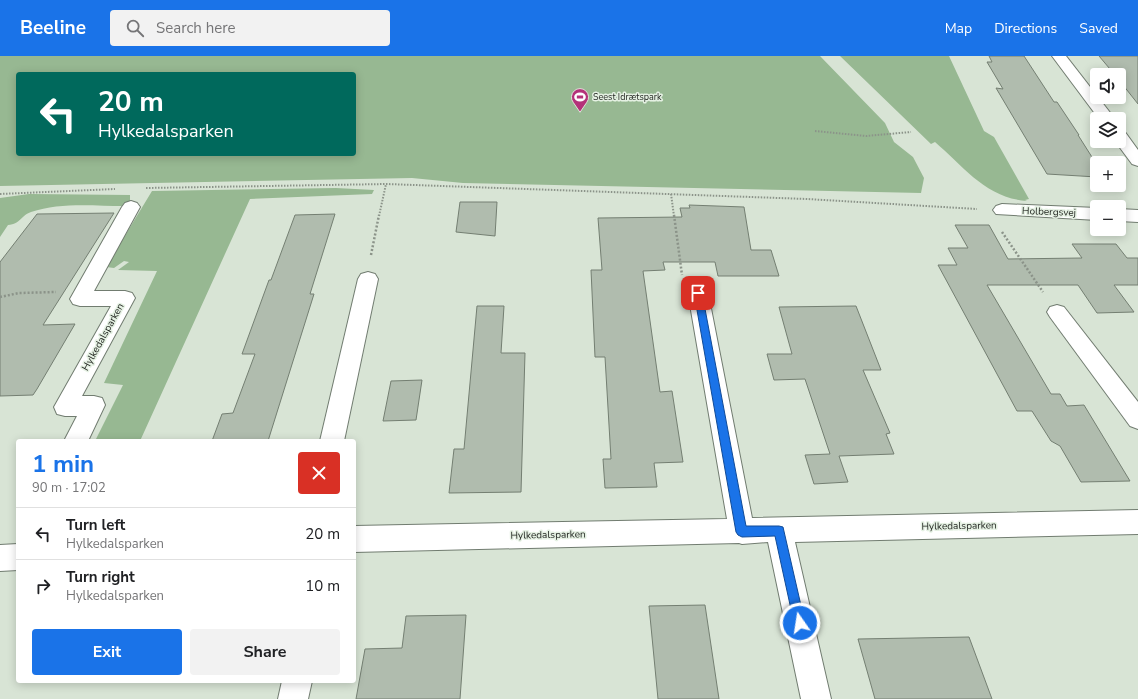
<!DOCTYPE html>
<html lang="en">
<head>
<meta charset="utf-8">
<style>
  :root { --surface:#fff; --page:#f2f2f2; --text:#202124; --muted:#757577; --line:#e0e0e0; --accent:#1a73e8 }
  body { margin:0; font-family:"Nunito Sans",sans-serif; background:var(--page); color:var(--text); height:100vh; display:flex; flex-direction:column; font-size:15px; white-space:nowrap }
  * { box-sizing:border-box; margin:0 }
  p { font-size:13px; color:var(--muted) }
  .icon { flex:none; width:22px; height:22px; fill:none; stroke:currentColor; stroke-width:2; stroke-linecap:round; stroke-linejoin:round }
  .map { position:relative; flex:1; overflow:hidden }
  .drawer { position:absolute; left:16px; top:383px; width:340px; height:244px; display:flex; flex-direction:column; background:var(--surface); border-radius:4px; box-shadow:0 2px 10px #0003 }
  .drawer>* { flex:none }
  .top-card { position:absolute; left:16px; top:16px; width:340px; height:84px; border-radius:4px; box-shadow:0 2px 10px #0003; background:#00695c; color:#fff; overflow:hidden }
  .fabs { position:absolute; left:1090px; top:12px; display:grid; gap:8px }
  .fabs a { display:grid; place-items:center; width:36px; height:36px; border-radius:4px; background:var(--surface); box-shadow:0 2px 10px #0003; font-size:20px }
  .pin { position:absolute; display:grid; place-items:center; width:34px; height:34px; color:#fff; margin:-17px; border-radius:8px; box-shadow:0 2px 6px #0006 }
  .me { position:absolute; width:44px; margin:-22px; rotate:347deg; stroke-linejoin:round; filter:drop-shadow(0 0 3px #0008) }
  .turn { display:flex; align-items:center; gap:14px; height:84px; padding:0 16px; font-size:18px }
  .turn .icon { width:52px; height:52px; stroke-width:2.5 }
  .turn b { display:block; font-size:28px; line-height:34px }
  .round { display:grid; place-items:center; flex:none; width:42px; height:42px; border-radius:4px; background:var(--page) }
  .headline { display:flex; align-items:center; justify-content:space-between; height:68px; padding:0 16px }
  h1 { font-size:24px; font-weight:700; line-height:30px; color:var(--accent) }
  .action { display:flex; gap:8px; margin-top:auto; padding:8px 16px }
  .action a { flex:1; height:46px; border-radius:4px; background:var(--accent); color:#fff; font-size:16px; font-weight:700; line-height:46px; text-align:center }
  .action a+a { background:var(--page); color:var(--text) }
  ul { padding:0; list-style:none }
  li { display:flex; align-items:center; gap:12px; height:52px; padding:0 16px; border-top:1px solid var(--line) }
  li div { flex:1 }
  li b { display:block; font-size:15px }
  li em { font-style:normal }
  header { display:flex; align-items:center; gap:24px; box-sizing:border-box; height:56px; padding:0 20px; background:var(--accent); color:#fff }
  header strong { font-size:19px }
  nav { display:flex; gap:22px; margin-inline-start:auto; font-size:14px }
  .search { width:280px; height:36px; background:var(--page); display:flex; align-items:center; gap:10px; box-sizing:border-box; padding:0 14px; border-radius:4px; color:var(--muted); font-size:15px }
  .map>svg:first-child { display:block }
  .green { fill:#97b892; fill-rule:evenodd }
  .building { fill:#b0bcae; stroke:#747f72 }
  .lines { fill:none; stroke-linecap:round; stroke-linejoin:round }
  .street-casing { stroke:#717c70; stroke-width:2 }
  .path-far1 { stroke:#8b9389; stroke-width:2; stroke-dasharray:1.5 1.5; stroke-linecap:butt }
  .path { stroke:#8b9389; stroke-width:2.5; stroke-dasharray:2 2; stroke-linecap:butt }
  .street { fill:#fff; fill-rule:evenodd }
  .route { fill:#1a73e8; stroke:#114b97 }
  .labels { text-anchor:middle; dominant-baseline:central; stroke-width:3; stroke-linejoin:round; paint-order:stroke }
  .far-poi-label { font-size:9px; fill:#242823; stroke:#e5f1e3; text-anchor:start }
  .street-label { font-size:10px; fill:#242823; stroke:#e5f1e3 }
</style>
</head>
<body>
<header>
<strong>Beeline</strong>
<div class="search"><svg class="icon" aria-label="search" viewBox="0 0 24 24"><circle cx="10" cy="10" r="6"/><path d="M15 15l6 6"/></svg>Search here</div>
<nav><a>Map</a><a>Directions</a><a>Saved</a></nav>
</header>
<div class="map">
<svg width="1138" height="643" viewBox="0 0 1138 643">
  <rect width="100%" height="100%" fill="#d8e4d5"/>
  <!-- green -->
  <g class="green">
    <path d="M0 0H820L885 67 894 86 913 101 924 122 921 137 463 127 412 122 0 130ZM18 18H354V98H18Z"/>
    <path d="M840 0H949L984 75 994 81 1029 143 1025 144 1027 145C986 142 964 111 935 86L931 88Z"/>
    <polygon points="336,132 374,134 372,138 250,143 140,385 95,385 123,329 104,327 157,215 118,214 129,206 124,205 114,212 106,211 152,135"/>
    <path d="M29 138 130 139V145L124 150C94 150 60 146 31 156 21 159 21 168 8 169L0 181V142Z"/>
  </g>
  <!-- building -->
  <g class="building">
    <polygon points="989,0 1024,0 1054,46 1057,46 1079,79 1078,79 1097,109 1097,121 1047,118 996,32 1003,33 987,6 992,6"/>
    <polygon points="1099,0 1138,0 1138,48 1119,24 1119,19 1115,19"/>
    <polygon points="460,146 497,146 495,180 456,176"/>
    <polygon points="689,149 744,151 751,194 771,194 779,220 718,220 715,206 663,206 665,214 643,215 660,336 672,335 683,406 654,407 657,431 605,432 603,403 611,403 605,301 595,301 591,214 602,214 598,162 682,161 680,152 690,152"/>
    <polygon points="114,157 43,269 75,268 37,333 33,339 0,340 0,206 37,158"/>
    <polygon points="335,158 310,238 314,238 268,385 212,385 222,358 233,357 255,298 242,298 269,224 271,224 295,159"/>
    <polygon points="955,169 989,169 1008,203 1082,202 1072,188 1116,188 1127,202 1138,202 1138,229 1114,229 1134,256 1097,257 1078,229 987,229 1051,338 1060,338 1067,350 1084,349 1130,425 1081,426 1060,390 1051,385 1032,355 1017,355 938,209 957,209 948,192 968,192"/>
    <polygon points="477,250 504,250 501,297 525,297 521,436 449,437 454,393 464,393"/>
    <polygon points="856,250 881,314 863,314 890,377 886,378 894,398 839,400 848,426 814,428 805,399 830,398 805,323 774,324 767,298 792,298 779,251"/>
    <polygon points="422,324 416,364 383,365 391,325"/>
    <polygon points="705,549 719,643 658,643 649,550"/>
    <polygon points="466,559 460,643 356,643 365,593 402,592 406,560"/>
    <polygon points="969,581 992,643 875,643 858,583"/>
  </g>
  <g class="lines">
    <!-- street casing -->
    <g class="street-casing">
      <g id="street">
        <polygon points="1052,0 1066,0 1115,63 1099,63"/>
        <polygon points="1119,74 1125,76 1138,94 1138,110 1132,108 1115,85 1119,85"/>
        <polygon points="131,145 137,147 140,151 94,235 125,235 132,237 135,242 82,340 94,340 102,342 105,349 88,385 64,385 77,360 65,360 57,358 54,351 111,250 80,250 73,248 70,243 122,151 125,147"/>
        <polygon points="1002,148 1097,152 1097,164 996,158 993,154 996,150"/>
        <polygon points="1119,153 1138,154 1138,166 1119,165"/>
        <polygon points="368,216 375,218 378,223 344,385 320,385 358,223 361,218"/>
        <polygon points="698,230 705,232 708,237 752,462 1138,454 1138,478 795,486 831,643 801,643 768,486 742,488 739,487 354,496 354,470 727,463 688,237 691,232"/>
        <polygon points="1057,249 1064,251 1138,346 1138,373 1130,370 1050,261 1047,256 1050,251"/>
        <polygon points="18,488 18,514 0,515 0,489"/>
        <polygon points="282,625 312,625 308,643 278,643"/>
      </g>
    </g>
    <!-- path-far1 -->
    <g class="path-far1">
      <polyline points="815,75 866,80 911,76"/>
      <polyline points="146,132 386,128 807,143 977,153"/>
      <polyline points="0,138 115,133"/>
      <polyline points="671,138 674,160"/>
      <polyline points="379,160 386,128"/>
    </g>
    <!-- path -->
    <g class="path">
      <polyline points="674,159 682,219"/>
      <polyline points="1002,176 1043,236"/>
      <polyline points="371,199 379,159"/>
      <polyline points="0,241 19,237 56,236"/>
    </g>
    <!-- street -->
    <use href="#street" class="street"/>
  </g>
  <!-- route -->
  <polygon class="route" points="698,234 702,237 746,470 779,470 783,471 805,567 804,571 800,572 795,571 794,567 775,480 742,481 738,479 736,476 694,237"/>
  <!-- icons -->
  <defs>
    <g id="stadium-pin" transform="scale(0.9)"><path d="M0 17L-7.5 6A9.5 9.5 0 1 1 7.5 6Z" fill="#b43179" stroke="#e5f1e3"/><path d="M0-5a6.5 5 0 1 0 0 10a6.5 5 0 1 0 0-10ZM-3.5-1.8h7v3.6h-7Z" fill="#fff"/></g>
  </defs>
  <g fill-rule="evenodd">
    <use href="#stadium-pin" x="580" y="41"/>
  </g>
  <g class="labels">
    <!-- far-poi labels -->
    <g class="far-poi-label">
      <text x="593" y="41">Seest Idrætspark</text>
    </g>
    <!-- street labels -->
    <g class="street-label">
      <text transform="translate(1049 156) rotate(2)">Holbergsvej</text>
      <text transform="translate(103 281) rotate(-61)">Hylkedalsparken</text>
      <text transform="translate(959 470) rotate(-1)">Hylkedalsparken</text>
      <text transform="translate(548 479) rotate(-1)">Hylkedalsparken</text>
    </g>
  </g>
</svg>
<div class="fabs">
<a><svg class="icon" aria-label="sound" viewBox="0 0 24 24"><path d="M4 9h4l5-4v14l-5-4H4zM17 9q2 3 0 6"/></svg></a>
<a><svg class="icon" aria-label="layers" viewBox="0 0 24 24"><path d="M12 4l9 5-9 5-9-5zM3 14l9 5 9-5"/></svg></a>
<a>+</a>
<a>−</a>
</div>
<div class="pin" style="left:698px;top:237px;background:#d93025"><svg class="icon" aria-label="arrive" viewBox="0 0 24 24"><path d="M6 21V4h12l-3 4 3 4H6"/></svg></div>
<svg class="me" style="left:800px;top:567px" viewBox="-20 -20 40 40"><circle r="17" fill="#1a73e8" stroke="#fff" stroke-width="3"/><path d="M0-11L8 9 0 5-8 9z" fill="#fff"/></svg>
<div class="top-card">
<div class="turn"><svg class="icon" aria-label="left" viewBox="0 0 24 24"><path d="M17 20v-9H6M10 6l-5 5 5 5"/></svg><div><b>20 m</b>Hylkedalsparken</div></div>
</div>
<section class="drawer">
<div class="headline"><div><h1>1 min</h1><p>90 m · 17:02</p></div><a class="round" style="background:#d93025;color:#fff"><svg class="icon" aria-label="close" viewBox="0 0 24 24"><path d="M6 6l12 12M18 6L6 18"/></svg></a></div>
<ul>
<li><svg class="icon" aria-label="left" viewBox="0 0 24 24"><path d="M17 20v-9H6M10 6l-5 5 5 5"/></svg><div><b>Turn left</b><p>Hylkedalsparken</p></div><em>20 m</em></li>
<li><svg class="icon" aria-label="right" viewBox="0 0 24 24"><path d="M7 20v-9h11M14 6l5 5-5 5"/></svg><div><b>Turn right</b><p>Hylkedalsparken</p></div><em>10 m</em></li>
</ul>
<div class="action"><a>Exit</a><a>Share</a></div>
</section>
</div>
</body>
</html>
